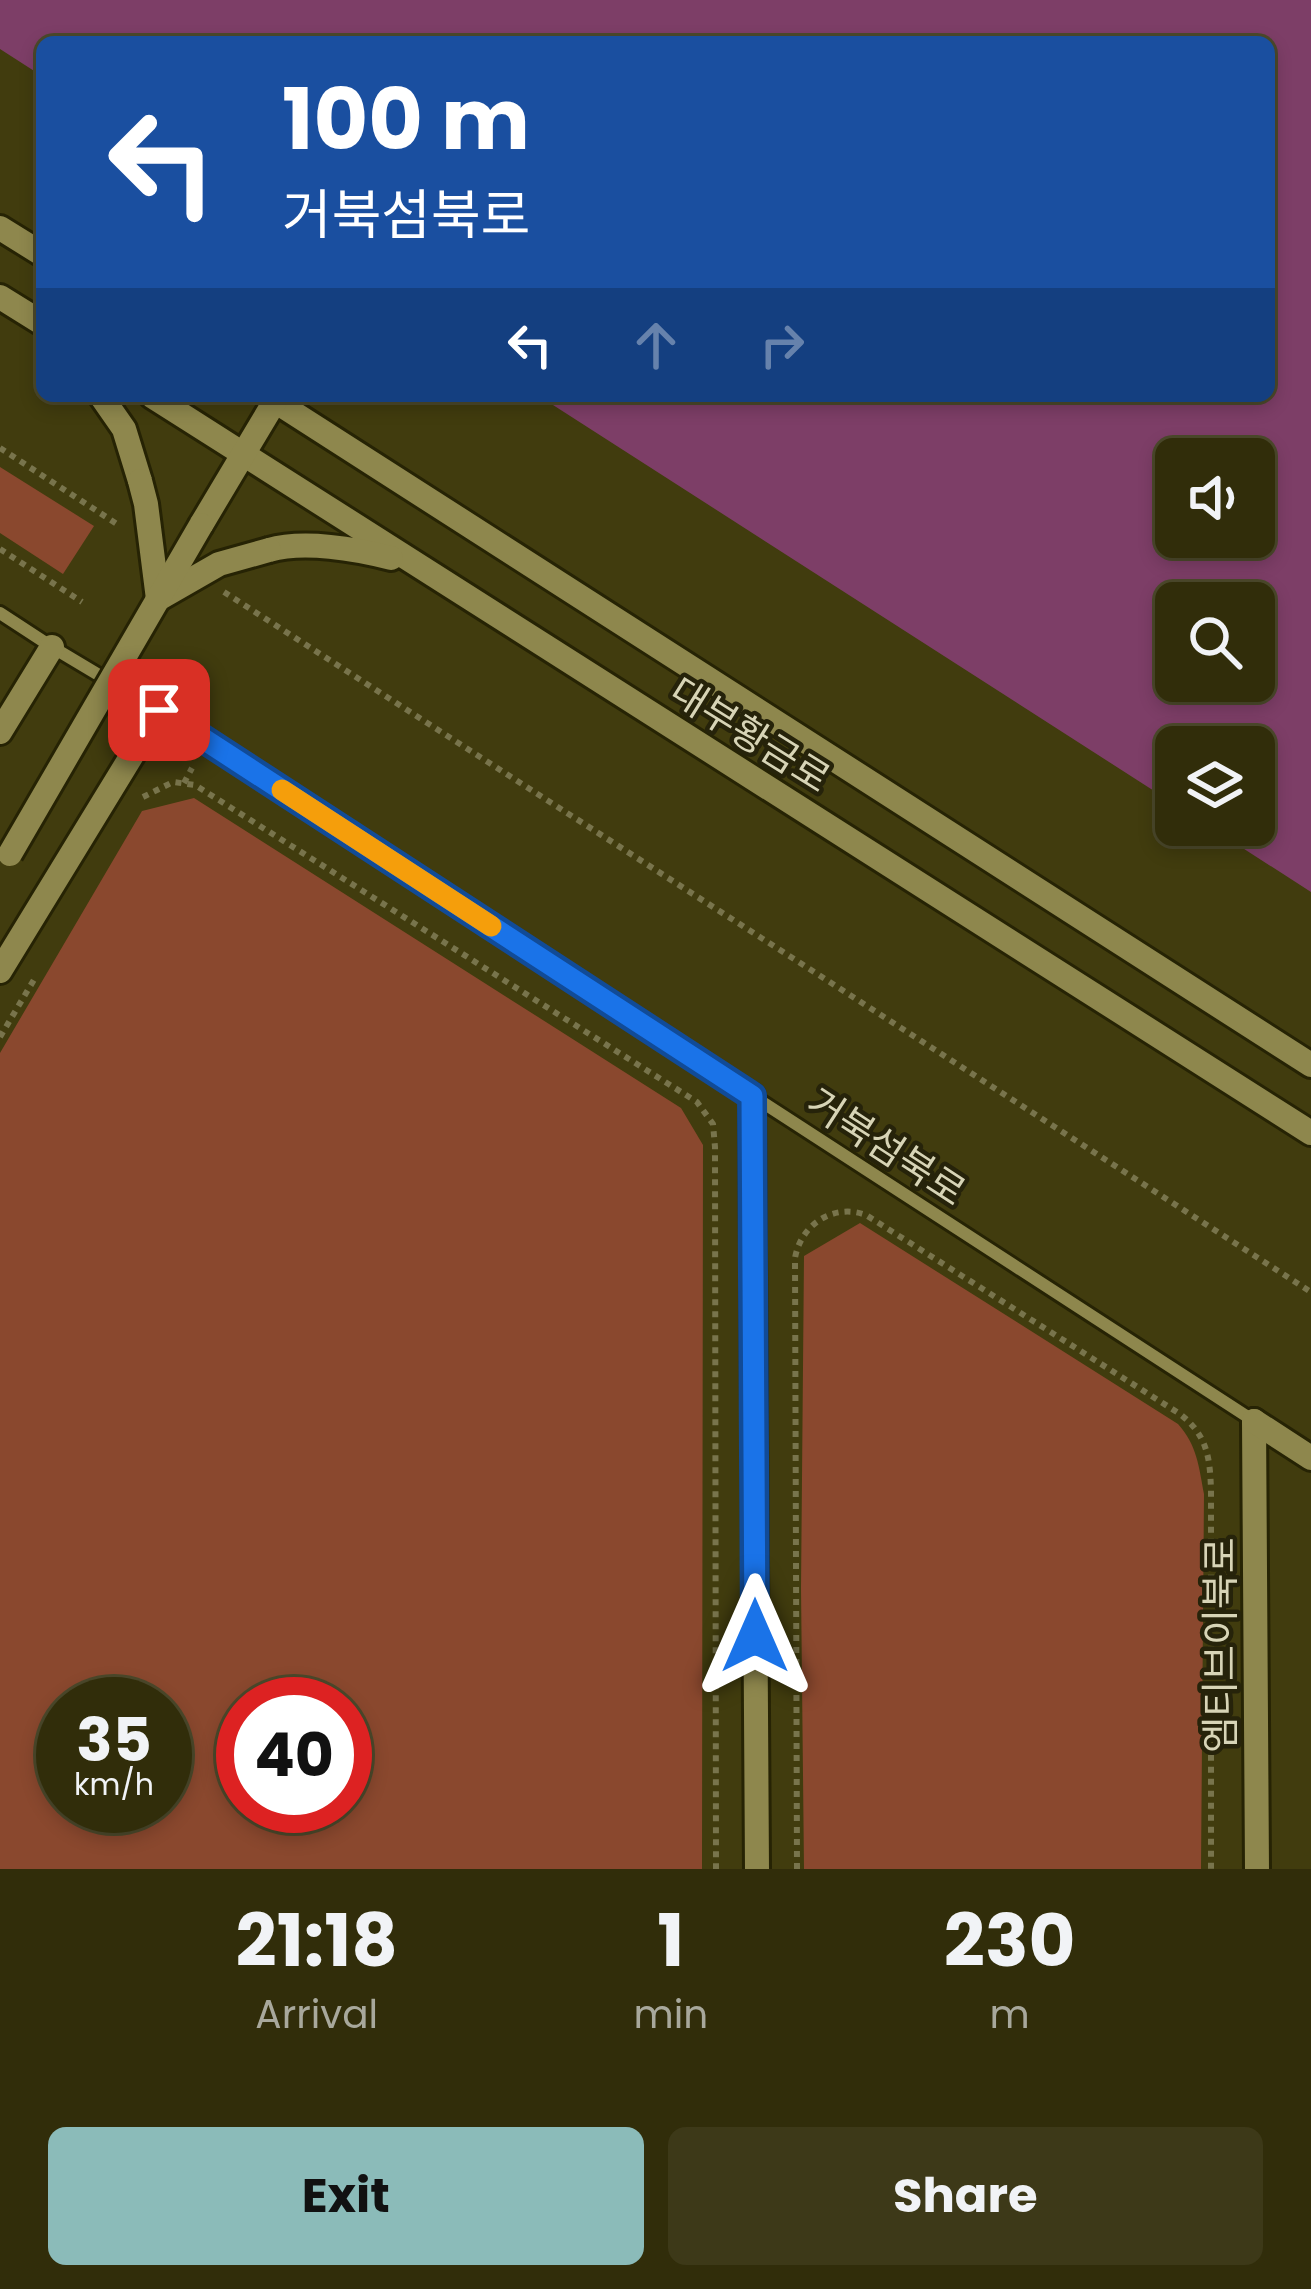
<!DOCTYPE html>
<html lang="en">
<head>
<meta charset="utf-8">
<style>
  :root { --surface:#312d0a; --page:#3d3918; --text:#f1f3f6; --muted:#a8a89c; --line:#4c492b; --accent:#8bbbb9 }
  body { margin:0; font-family:Poppins,"Noto Sans KR",sans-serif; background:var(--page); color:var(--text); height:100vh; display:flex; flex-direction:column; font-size:45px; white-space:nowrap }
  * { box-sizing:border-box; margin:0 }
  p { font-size:39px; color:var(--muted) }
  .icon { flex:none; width:66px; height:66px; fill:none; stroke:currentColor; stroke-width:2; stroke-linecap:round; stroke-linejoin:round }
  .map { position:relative; height:1869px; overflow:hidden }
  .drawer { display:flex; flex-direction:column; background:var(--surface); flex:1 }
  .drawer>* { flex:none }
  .hud { position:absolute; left:36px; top:36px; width:1239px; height:366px; border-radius:18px; box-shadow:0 6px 18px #0003,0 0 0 3px var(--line); background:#1a4fa0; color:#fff; overflow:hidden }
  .tools { position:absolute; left:1155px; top:438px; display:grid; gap:24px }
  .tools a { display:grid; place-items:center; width:120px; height:120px; border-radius:18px; background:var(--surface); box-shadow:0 6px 18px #0003,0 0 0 3px var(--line); font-size:60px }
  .speed { position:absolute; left:36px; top:1677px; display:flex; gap:24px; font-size:60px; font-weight:700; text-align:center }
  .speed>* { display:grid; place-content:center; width:156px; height:156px; border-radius:50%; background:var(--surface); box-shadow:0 6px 18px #0003,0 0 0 3px var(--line); line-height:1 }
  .speed small { font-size:30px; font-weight:400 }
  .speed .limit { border:18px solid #d22; background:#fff; color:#111 }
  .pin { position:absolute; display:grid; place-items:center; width:102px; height:102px; color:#fff; margin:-51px; border-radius:24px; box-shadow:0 6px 18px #0006 }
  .me { position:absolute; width:132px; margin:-66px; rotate:0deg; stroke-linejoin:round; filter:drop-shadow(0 0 9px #0008) }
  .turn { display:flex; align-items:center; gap:42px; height:252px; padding:0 48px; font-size:54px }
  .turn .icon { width:156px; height:156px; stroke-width:2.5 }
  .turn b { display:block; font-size:84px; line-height:102px }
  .lanes { display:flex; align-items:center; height:114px; padding:0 48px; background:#0003; justify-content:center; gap:60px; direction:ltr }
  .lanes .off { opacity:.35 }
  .eta { display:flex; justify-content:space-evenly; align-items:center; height:204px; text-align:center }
  .eta b { font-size:72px; font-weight:700; line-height:84px }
  .cta { display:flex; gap:24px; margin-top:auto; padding:24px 48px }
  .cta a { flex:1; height:138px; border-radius:18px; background:var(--accent); color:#111; font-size:48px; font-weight:700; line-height:138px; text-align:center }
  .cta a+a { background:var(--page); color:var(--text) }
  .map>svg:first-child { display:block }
  .green { fill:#8a482e; fill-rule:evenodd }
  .water { fill:#7d3e67; fill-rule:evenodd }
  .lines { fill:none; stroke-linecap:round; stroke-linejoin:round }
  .street-casing { stroke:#262304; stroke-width:18 }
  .secondary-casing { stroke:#262304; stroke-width:30 }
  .path { stroke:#78744c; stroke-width:6; stroke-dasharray:6 6; stroke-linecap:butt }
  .street { stroke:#8e874d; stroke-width:12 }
  .secondary { stroke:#8e874d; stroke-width:24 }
  .secondary-bridge-casing { stroke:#262304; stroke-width:30; stroke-linecap:butt }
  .secondary-bridge { stroke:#8e874d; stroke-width:24 }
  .route-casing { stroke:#114b97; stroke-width:30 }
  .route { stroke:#1a73e8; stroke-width:21 }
  .slow { stroke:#f59e0b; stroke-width:21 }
  .labels { text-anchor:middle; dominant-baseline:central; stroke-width:9; stroke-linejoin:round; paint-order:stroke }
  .street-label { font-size:39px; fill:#d7d4b6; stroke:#26230a }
</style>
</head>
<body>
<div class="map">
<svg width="1311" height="1869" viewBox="0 0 1311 1869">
  <rect width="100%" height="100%" fill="#413c0e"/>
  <!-- green -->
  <g class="green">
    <polygon points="0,467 94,526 63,574 0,533"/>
    <path d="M194 798 681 1108 703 1145 702 1869H0V1053L142 811ZM63 1704H165V1806H63ZM243 1704H345V1806H243Z"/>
    <path d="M860 1223 1178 1424C1197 1445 1199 1467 1204 1494L1201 1869H804L801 1588 804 1256Z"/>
  </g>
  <!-- water -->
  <path class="water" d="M0 0H1311V892L1207 825H1254V747H1176V805L539 396H1269V42H42V76L0 49ZM1176 459H1254V537H1176ZM1176 603H1254V681H1176Z"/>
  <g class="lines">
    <!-- street casing -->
    <g class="street-casing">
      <polyline id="street" points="0,613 52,647 159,711 1254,1421"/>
    </g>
    <!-- secondary casing -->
    <g class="secondary-casing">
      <g id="secondary">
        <polyline points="0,228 42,254"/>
        <polyline points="0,297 42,323"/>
        <polyline points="101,396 124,429 140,481"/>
        <polyline points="152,396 1311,1133"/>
        <polyline points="267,396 1311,1065"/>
        <polyline points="201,525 275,401"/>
        <path d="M269 550C304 540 356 549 391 558"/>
        <polyline points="0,732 52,647"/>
        <polyline points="0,971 159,711"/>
        <polyline points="752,1096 757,1869"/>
        <polyline points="1254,1421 1257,1869"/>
        <polyline points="1254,1421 1311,1458"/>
      </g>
    </g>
    <!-- path -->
    <g class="path">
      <polyline points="0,448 117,524"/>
      <polyline points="0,549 82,602"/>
      <polyline points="224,592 1311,1292"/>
      <polyline points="184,783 192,768"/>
      <polyline points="143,797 173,782 195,785 697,1102 713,1124 715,1147 716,1869"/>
      <polyline points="0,1037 35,978"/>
      <path d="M797 1869 795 1258C801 1224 834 1203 866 1215L1180 1414C1207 1435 1210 1457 1211 1490V1869"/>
    </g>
    <!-- street -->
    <use href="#street" class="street"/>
    <!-- secondary -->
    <use href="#secondary" class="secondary"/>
    <!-- secondary-bridge casing -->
    <g class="secondary-bridge-casing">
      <g id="secondary-bridge">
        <polyline points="140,481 146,504 158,599 219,564 269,550"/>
        <polyline points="10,854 201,525"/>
      </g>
    </g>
    <!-- secondary-bridge -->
    <use href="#secondary-bridge" class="secondary-bridge"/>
  </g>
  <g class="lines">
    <!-- route casing -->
    <g class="route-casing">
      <polyline id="route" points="159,710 752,1096 755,1636"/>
    </g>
    <!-- route -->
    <use href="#route" class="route"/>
    <!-- slow -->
    <polyline class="slow" points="282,790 491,926"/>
  </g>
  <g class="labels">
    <!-- street labels -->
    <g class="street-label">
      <text transform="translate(750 735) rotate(32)">대부황금로</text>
      <text transform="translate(886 1147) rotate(33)">거북섬북로</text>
      <text transform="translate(1220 1645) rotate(-90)">엠티브이북로</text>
    </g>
  </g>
</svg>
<div class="tools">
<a><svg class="icon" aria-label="sound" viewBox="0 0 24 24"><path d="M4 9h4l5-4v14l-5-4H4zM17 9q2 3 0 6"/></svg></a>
<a><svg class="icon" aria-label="search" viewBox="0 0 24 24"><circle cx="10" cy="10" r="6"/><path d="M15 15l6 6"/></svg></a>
<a><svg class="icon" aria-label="layers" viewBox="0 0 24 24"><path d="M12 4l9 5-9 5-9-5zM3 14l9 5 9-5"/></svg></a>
</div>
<div class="speed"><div>35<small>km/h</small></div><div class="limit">40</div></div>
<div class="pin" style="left:159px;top:710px;background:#d93025"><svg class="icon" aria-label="arrive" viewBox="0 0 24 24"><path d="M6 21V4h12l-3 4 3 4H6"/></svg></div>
<svg class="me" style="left:755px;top:1636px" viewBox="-20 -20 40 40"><path d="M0-17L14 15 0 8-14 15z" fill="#1a73e8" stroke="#fff" stroke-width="4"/></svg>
<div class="hud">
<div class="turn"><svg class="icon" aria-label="left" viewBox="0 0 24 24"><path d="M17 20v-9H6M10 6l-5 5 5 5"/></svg><div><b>100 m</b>거북섬북로</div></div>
<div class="lanes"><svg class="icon" aria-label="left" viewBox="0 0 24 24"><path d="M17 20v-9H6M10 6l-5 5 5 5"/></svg><svg class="icon off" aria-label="ahead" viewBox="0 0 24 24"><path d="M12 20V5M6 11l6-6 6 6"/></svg><svg class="icon off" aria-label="right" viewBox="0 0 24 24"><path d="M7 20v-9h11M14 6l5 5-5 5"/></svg></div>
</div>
</div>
<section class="drawer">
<div class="eta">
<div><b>21:18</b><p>Arrival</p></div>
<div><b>1</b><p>min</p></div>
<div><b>230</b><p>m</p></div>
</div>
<div class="cta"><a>Exit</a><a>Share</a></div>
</section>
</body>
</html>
